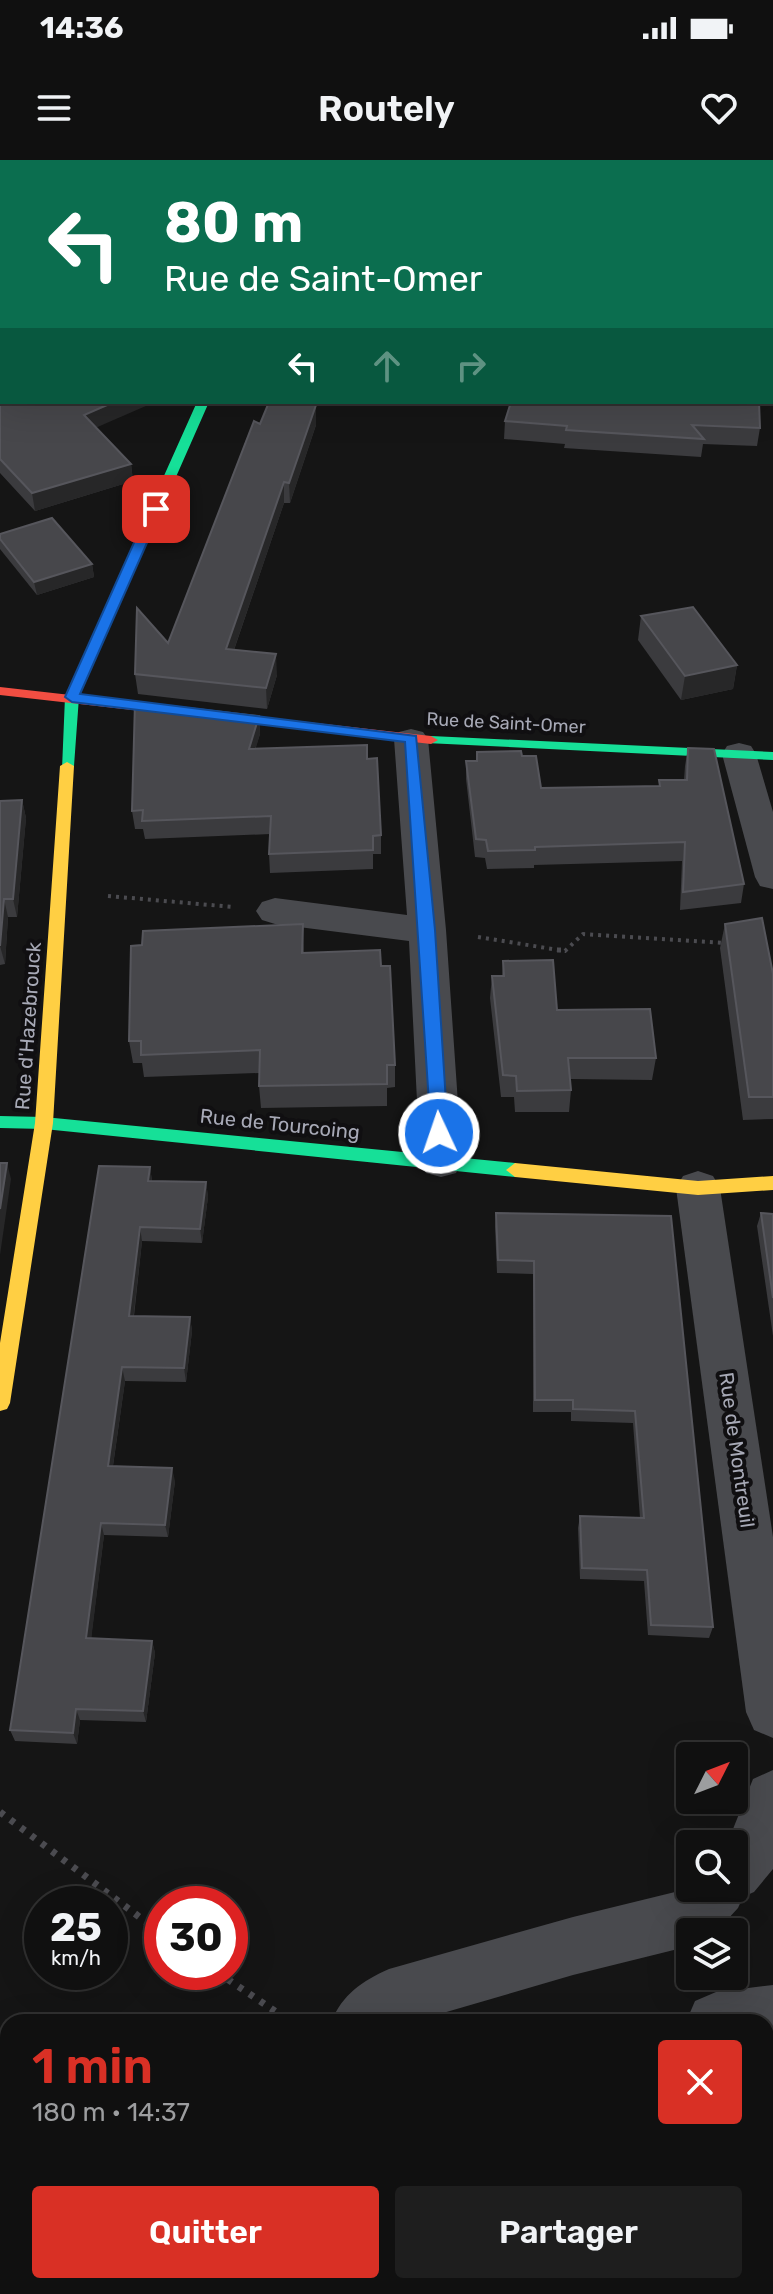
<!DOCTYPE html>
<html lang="fr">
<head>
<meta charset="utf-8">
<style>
  :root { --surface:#101010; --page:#1e1e1e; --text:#f1f3f6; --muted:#9c9d9f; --line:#303030; --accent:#d93025 }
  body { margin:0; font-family:Rubik,sans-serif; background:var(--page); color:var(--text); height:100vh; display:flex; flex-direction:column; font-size:30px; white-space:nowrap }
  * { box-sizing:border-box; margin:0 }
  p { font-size:26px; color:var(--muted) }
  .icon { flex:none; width:44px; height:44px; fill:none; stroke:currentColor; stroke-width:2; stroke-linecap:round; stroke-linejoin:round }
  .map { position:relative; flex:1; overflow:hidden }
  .sheet { position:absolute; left:0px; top:1854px; width:774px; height:280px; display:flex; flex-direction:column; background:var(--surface); border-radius:24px 24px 0 0; box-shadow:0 8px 32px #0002,0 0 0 2px var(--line) }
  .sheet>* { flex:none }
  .guide { position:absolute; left:0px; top:0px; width:774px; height:244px; box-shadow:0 8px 32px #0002,0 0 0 2px var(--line); background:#0b6e4f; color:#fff; overflow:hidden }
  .needle { width:52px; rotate:48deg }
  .fabs { position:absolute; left:676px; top:1582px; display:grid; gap:16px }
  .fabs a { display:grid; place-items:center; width:72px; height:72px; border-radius:8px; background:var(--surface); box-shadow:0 8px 32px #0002,0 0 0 2px var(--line); font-size:40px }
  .speed { position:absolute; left:24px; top:1726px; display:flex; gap:16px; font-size:40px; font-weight:700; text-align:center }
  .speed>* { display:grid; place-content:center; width:104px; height:104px; border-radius:50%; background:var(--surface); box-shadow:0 8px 32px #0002,0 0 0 2px var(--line); line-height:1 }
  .speed small { font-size:20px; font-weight:400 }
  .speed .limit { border:12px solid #d22; background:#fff; color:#111 }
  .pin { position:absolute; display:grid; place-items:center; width:68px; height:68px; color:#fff; margin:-34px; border-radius:16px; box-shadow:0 4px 12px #0006 }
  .me { position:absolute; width:88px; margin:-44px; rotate:357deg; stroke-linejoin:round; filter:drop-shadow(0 0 6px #0008) }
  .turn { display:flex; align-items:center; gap:28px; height:168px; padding:0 32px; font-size:36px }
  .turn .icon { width:104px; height:104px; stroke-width:2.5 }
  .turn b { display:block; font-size:56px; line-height:68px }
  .lanes { display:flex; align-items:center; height:76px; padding:0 32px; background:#0003; justify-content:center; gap:40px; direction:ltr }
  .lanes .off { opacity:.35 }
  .round { display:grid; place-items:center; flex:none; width:84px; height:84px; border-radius:8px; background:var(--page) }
  .summary { display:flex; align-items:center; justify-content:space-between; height:136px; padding:0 32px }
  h1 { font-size:48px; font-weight:600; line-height:60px; color:var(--accent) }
  .action { display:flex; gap:16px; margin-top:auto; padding:16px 32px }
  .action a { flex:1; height:92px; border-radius:8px; background:var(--accent); color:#fff; font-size:32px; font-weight:600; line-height:92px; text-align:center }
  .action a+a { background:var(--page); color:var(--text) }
  .status { display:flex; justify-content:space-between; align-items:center; height:56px; padding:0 40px; background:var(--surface); direction:ltr }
  .status svg { height:22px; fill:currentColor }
  header { display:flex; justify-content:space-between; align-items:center; height:104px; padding:0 32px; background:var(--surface); font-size:36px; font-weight:600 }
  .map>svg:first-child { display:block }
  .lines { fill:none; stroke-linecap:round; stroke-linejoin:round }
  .path-far2 { stroke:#4b4b50; stroke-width:4; stroke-dasharray:3 5; stroke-linecap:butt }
  .path-far1 { stroke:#4b4b50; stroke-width:5; stroke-dasharray:4 6; stroke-linecap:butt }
  .path { stroke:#4b4b50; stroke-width:7; stroke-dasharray:5 8; stroke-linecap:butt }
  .lane { fill:#494a4e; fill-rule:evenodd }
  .street { fill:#494a4e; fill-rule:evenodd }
  .fast { fill:#16e098; fill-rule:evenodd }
  .slow { fill:#ffcf43; fill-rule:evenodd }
  .jam { fill:#f24e42; fill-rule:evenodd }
  .wall { fill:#3b3b3e }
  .shaded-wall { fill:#272728 }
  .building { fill:#47474b; stroke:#56565c; stroke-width:2 }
  .route { fill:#1a73e8; stroke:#114b97; stroke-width:2 }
  .labels { text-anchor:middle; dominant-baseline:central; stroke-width:8; stroke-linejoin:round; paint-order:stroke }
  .far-street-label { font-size:18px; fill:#a7a9b6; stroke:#100f11 }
  .street-label { font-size:20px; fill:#a7a9b6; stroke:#100f11 }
</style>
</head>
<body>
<div class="status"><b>14:36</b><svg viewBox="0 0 49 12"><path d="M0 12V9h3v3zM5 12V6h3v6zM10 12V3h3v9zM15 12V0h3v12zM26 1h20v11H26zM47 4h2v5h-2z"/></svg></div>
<header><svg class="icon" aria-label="menu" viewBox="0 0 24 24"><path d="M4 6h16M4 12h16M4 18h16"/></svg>Routely<svg class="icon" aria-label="heart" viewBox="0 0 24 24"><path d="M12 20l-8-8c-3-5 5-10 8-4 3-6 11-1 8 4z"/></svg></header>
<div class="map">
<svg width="773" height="2134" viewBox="0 0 773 2134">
  <rect width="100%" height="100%" fill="#151515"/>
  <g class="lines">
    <!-- path-far2 -->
    <g class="path-far2">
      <polyline points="108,736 233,747"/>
      <polyline points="478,777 565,791 583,774 724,783"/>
    </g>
    <!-- path-far1 -->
    <polyline class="path-far1" points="557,790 566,790"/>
    <!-- path -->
    <g class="path">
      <polyline points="0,1652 162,1774"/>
      <polyline points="217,1812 291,1862"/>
      <polyline points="766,1977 773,1976"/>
      <polyline points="0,2015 8,2015"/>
    </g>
    <!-- lane -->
    <g class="lane">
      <rect x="0" y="31" width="2" height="8"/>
      <rect x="772" y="107" width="1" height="10"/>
    </g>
    <!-- street -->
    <g class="street">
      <polygon points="0,4 2,5 2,19 0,18"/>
      <polygon points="411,569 423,572 428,579 446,770 462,1001 456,1013 441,1017 426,1013 420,1001 409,781 275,764 262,760 256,751 262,742 275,738 407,755 394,579 399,572"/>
      <polygon points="739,583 751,586 756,594 773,652 773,729 760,726 755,717 722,594 727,586"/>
      <polygon points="698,1011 713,1016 720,1028 773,1377 773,1578 754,1570 746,1552 676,1028 683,1016"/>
      <path d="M773 1610V1709L754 1732 743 1737 738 1748 716 1772H690V1786L573 1815 412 1862H331C343 1834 362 1821 389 1809L573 1757 675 1732 690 1716V1728H734V1684H721L731 1674 753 1619Z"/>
      <polygon points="773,1825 773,1885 766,1886 766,1862 686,1862 695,1841 716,1832"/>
      <polygon points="8,1884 8,1944 0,1945 0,1885"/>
    </g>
    <!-- fast -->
    <g class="fast">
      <rect x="772" y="204" width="1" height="6"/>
      <polygon points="197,242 209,242 79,537 74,606 72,609 62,609 65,537"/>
      <polygon points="431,576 773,592 773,600 426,583 426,577"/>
      <polygon points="0,956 44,957 515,1003 524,1010 515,1017 44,969 0,968"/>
    </g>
    <!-- slow -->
    <g class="slow">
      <polygon points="67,602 74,606 53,963 10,1243 7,1249 0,1251 0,1183 35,963 60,606"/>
      <polygon points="515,1003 698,1021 773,1016 773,1030 698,1035 515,1017 506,1010"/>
    </g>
    <!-- jam -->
    <g class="jam">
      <polygon points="522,0 532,0 533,2 523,2"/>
      <polygon points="0,527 431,576 438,580 431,584 0,535"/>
    </g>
  </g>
  <!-- wall -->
  <g class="wall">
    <polygon points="0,97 96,268 131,304 133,321 35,351 0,313 0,153 1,154 1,150 0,149"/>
    <polygon points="511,242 760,268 757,286 703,284 701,297 564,288 565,284 504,279 505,261"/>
    <polygon points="316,245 316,265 290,343 284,343 234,490 277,515 267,549 138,534 135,514 168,483 260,264"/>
    <polygon points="0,374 92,404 94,417 37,435 0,389"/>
    <polygon points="641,456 737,505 733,529 681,540 638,480"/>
    <polygon points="259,556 260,574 255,589 367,599 381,675 381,694 373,694 373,709 270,713 269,694 270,674 145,679 143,669 135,669 132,651"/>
    <polygon points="688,588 744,724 741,743 680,750 682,701 534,705 534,708 487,709 485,698 475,697 466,619 466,601 476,601 477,592 522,596 541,628 659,626 659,620 684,620 685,606"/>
    <polygon points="22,640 26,658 17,757 8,757 5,804 0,805 0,641"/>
    <polygon points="303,764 304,793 381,806 395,905 395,927 387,928 387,946 261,948 259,926 259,913 144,917 142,903 133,903 129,881 142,785"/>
    <polygon points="725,764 773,814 773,959 743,960 720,788"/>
    <polygon points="503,801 557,850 656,898 652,920 570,919 571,930 569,952 515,952 514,937 501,937 490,838 492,816 502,816"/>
    <polygon points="150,1007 152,1021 206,1022 208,1037 202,1083 142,1081 134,1156 190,1157 192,1171 186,1222 125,1221 113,1306 175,1321 168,1377 104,1375 91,1478 152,1481 155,1493 146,1562 80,1560 77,1584 15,1581 10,1570"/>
    <polygon points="496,1053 671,1056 713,1467 709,1478 648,1475 644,1421 580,1419 578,1368 580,1356 640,1358 633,1263 571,1261 571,1252 533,1252 533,1114 497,1113 495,1066"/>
    <polygon points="761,1053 773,1054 773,1176 757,1066"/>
  </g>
  <!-- shaded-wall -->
  <g class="shaded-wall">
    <polygon points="114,242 155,242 86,272 84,255"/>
    <polygon points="316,245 316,265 290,343 289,323"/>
    <polygon points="131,304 133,321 35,351 32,333"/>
    <polygon points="284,322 284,343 227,510 226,489"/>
    <polygon points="92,404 94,417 37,435 34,422"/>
    <polygon points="276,494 277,515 267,549 266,528"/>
    <polygon points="737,505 733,529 681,540 685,516"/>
    <polygon points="259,556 260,574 250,608 249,589"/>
    <polygon points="22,640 26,658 17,757 13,739"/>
    <polygon points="4,739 8,757 5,804 0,786"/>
    <polygon points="7,1003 11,1019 0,1095 0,1049"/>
    <polygon points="150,1007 152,1022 148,1021"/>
    <polygon points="206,1022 208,1037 202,1083 200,1069"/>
    <polygon points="140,1067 142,1081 132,1169 129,1156"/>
    <polygon points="190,1157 192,1171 186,1222 184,1208"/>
    <polygon points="122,1207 125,1221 111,1319 108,1306"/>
    <polygon points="172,1308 175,1321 168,1377 165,1365"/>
    <polygon points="101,1363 104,1375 90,1489 86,1478"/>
    <polygon points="152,1481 155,1493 146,1562 143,1551"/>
    <polygon points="76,1549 80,1560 77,1584 73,1573"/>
  </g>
  <!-- building -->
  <g class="building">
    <polygon points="556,0 681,0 682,2 557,2"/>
    <polygon points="0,97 2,97 2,135 0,134"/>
    <polygon points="2,140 2,242 114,242 84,255 131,304 32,333 0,299 0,153 1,154"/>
    <polygon points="269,242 316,245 289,323 284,322 226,489 276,494 266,528 135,514 137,448 168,483 254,261 260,264"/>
    <polygon points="511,242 759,242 760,268 692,265 704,279 566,270 567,266 505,261"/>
    <polygon points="52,358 92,404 34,422 0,379 0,374"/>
    <polygon points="693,447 737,505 685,516 641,456"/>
    <polygon points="135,542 259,556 249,589 367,585 367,599 377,598 381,675 373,676 373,690 269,694 271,656 142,661 143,650 132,651"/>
    <polygon points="688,588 714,589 744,724 683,732 685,682 535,687 535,690 488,691 486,680 476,679 466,601 477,601 477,592 521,591 522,596 536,596 541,628 660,626 659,620 687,620"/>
    <polygon points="22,640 13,739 4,739 0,786 0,641"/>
    <polygon points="762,758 773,814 773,937 749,937 725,764"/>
    <polygon points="303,764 302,793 380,790 381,806 390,806 395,905 387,905 387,924 259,926 260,890 141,895 141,881 129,881 131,786 142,785 143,771"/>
    <polygon points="553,800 557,850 650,849 656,898 568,898 571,930 517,931 516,916 503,915 492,816 504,816 503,801"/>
    <polygon points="0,1003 7,1003 0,1049"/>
    <polygon points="99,1006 150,1007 148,1021 206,1022 200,1069 140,1067 129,1156 190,1157 184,1208 122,1207 108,1306 172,1308 165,1365 101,1363 86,1478 152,1481 143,1551 76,1549 73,1573 10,1570"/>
    <polygon points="496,1053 671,1056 713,1467 651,1465 647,1410 582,1408 580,1356 644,1358 635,1251 573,1249 573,1240 535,1240 534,1101 498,1100"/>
    <polygon points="761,1053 773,1054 773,1138"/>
  </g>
  <!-- route -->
  <polygon class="route" points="156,346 162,349 80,534 416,576 435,770 448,973 446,977 439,979 431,973 405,582 72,542 65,537 149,349"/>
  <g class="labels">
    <!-- far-street labels -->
    <g class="far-street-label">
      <text transform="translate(506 563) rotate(3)">Rue de Saint-Omer</text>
    </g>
    <!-- street labels -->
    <g class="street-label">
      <text transform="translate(28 866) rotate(-86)">Rue d'Hazebrouck</text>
      <text transform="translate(280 964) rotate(6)">Rue de Tourcoing</text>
      <text transform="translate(737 1290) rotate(82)">Rue de Montreuil</text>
    </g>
  </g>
</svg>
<div class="fabs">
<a><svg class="needle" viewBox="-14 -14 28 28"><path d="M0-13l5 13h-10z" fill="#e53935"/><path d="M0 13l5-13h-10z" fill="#9c9d9f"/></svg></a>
<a><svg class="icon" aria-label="search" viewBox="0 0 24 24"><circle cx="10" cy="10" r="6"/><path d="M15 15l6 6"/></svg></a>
<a><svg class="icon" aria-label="layers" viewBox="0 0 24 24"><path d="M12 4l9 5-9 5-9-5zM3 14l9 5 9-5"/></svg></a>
</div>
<div class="speed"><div>25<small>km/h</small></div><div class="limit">30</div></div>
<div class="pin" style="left:156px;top:349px;background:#d93025"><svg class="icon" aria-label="arrive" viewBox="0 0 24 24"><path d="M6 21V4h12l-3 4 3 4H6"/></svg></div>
<svg class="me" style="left:439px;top:973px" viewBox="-20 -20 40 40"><circle r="17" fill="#1a73e8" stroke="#fff" stroke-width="3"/><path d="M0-11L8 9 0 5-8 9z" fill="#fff"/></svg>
<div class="guide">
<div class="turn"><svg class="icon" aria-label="left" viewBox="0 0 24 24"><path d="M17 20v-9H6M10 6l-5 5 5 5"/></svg><div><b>80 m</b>Rue de Saint-Omer</div></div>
<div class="lanes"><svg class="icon" aria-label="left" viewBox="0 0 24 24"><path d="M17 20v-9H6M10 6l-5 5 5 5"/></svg><svg class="icon off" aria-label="ahead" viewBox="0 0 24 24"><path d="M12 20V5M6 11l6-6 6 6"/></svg><svg class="icon off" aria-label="right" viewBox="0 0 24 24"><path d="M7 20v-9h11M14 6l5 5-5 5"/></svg></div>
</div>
<section class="sheet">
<div class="summary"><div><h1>1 min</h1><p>180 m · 14:37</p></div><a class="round" style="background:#d93025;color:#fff"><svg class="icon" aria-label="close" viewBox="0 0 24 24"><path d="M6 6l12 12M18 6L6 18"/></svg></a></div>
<div class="action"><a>Quitter</a><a>Partager</a></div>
</section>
</div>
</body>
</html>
